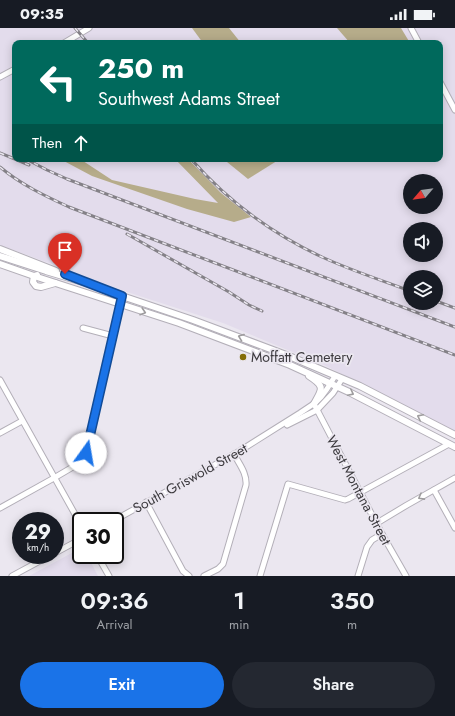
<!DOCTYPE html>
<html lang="en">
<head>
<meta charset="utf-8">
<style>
  :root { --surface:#171b24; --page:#242831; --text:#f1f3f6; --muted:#9ea1a6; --accent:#1a73e8 }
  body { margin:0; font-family:Jost,sans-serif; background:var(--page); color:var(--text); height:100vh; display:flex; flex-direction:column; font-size:15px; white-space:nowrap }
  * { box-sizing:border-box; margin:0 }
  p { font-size:13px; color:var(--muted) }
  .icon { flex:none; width:22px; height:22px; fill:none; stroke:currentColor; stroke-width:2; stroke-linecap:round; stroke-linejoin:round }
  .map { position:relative; height:548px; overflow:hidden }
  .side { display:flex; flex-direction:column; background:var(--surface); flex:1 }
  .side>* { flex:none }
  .guide { position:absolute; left:12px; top:12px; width:431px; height:122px; border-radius:8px; box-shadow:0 2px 10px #0003; background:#00695c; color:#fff; overflow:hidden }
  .needle { width:26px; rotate:241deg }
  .buttons { position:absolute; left:403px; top:146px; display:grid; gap:8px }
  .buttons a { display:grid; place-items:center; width:40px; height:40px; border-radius:50%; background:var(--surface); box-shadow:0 2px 10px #0003; font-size:20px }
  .speed { position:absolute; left:12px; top:484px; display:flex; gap:8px; font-size:20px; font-weight:700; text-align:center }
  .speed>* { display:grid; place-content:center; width:52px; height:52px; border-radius:50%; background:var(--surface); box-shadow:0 2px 10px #0003; line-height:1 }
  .speed small { font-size:10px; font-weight:400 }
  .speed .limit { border:2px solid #111; border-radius:6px; background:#fff; color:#111 }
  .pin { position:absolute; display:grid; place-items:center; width:34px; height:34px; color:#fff; margin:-41px -17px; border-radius:50% 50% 50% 0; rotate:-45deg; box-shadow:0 0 4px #0007 }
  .pin .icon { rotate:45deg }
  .me { position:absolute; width:44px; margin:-22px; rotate:13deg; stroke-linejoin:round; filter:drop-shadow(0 0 3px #0008) }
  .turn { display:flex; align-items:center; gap:14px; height:84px; padding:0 20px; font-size:18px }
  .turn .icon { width:52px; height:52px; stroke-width:2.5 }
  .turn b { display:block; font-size:28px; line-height:34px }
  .then { display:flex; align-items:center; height:38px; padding:0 20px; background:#0003; gap:8px; font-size:15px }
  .eta { display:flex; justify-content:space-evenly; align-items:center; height:68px; text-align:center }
  .eta b { font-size:24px; font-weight:600; line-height:28px }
  .cta { display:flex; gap:8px; margin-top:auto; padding:8px 20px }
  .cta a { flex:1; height:46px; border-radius:24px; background:var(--accent); color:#fff; font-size:16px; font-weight:600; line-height:46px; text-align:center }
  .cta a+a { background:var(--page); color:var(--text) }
  .status { display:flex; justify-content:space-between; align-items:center; height:28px; padding:0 20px; background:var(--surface); direction:ltr }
  .status svg { height:11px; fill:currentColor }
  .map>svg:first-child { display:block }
  .built { fill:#e3dcec; fill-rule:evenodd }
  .forest { fill:#b6ac8a }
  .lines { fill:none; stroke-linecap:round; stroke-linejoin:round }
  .minor-casing { stroke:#b3afb8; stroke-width:7 }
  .major-casing { stroke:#b3afb8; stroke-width:8 }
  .minor { stroke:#fff; stroke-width:5 }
  .major { stroke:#fff; stroke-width:6 }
  .rail-casing { stroke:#848187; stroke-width:3 }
  .rail { stroke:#ebe7f0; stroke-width:1.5; stroke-dasharray:4.5; stroke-linecap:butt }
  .oneway { stroke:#9e9c9e }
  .route-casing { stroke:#114b97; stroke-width:10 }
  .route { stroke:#1a73e8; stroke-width:7 }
  .poi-dot { fill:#846d09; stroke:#ebe7f0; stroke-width:1.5 }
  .labels { text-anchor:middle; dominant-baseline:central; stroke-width:3.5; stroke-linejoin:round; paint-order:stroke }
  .poi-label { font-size:14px; fill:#3c3a3e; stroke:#ebe7f0; text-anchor:start }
  .street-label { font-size:14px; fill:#3c3a3e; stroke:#ebe7f0 }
</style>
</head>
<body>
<div class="status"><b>09:35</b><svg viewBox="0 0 49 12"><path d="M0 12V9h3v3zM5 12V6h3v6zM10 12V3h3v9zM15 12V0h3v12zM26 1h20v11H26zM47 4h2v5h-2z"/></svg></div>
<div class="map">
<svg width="455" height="548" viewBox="0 0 455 548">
  <rect width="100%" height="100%" fill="#ebe7f0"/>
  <!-- built -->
  <g class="built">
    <path d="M0 0H455V404L326 338 223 295 127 264 0 217ZM15 15H440V131H15ZM410 153H436V179H410ZM410 201H436V227H410ZM410 249H436V275H410Z"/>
    <polygon points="81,520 81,527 87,527 98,548 29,548"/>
  </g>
  <!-- forest -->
  <g class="forest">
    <polygon points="192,0 229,0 241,15 203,15"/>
    <polygon points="337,0 401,0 410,15 350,15"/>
    <polygon points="63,131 80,131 112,152 195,171 218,175 175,131 188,131 221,165 251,189 234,194 187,181 92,148 62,132"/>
    <polygon points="224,131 280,131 248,151 227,134"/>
  </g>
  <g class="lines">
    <!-- minor casing -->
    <g class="minor-casing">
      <g id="minor">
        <polyline points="411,0 419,15"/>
        <polyline points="64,15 89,0"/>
        <polyline points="0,49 15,41"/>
        <polyline points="440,54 455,82"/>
        <polyline points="83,300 113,308"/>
        <polyline points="0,352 81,497"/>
        <polyline points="314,376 382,506 406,548"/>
        <polyline points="287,397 317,382 333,365 342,351"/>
        <polyline points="0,405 22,393"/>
        <polyline points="434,462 455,500"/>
        <polyline points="146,474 183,543 189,548"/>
        <polyline points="0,480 54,450 83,433 86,425 122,268"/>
        <polyline points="113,493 238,424 300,385 315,375 321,369 327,361 335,348"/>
        <polyline points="377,495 407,477 455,450"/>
        <polyline points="55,525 81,511"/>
        <polyline points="97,527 109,548"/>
        <polyline points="12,548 51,527"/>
        <path d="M204 548 218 541 223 536 246 457C247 445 239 436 234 426"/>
        <polyline points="260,548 288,456 345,472 348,471 449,416"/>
        <polyline points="358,548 367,519 372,512 382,506"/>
      </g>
    </g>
    <!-- major casing -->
    <g class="major-casing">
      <g id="major">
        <polyline points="0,221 56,243"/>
        <polyline points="0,228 46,243 93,257 122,268 193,292 289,328 360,358 455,407"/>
        <polyline points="0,236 34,248 179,295 290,337 349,364 455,419"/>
        <polyline points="37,247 34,248 33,254 36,258 41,259 55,255"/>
        <path d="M309 348C326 359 322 361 314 376"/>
      </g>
    </g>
    <!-- minor -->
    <use href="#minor" class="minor"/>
    <!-- major -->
    <use href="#major" class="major"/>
    <!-- rail casing -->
    <g class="rail-casing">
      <g id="rail">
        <polyline points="75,0 88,15"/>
        <polyline points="0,125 29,137"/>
        <polyline points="26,131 47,142 67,151 455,299"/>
        <path d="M191 131C227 172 272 206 322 229 350 242 381 252 410 263"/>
        <path d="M0 139C20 156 45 168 69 179L455 327"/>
        <polyline points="127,206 229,264 249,277 262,283"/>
        <polyline points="436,273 455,280"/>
      </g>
    </g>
    <!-- rail -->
    <use href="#rail" class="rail"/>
  </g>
  <!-- one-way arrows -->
  <defs><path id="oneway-chevron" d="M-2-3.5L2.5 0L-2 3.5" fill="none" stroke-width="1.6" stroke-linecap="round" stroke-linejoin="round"/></defs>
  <g class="oneway">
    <use href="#oneway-chevron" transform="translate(143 284) rotate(18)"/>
    <use href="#oneway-chevron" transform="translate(241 309) rotate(-159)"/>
    <use href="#oneway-chevron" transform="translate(351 365) rotate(27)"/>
    <use href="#oneway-chevron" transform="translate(420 389) rotate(-153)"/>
    <use href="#oneway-chevron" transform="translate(421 469) rotate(151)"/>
  </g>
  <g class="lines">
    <!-- route casing -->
    <g class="route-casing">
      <polyline id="route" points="65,246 122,268 86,425"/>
    </g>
    <!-- route -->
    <use href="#route" class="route"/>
  </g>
  <!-- markers -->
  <circle class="poi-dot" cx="243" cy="329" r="4"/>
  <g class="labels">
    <!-- poi labels -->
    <g class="poi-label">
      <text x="251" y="329">Moffatt Cemetery</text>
    </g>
    <!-- street labels -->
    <g class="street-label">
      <text transform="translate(190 450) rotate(-29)">South Griswold Street</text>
      <text transform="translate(359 462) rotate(62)">West Montana Street</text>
    </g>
  </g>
</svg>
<div class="buttons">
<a><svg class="needle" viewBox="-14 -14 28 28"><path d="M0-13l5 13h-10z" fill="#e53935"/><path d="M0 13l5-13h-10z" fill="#9ea1a6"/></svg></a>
<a><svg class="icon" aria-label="sound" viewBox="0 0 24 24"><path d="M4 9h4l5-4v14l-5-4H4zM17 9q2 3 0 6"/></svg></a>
<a><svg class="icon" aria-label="layers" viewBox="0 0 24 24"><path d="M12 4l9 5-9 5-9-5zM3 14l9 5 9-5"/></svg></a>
</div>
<div class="speed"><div>29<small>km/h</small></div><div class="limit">30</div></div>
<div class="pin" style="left:65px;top:246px;background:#d93025"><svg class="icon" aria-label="arrive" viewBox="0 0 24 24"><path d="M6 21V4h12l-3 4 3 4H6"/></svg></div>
<svg class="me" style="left:86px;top:425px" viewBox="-20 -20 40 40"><circle r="19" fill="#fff"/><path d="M0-13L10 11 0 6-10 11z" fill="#1a73e8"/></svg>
<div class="guide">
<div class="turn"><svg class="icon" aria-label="left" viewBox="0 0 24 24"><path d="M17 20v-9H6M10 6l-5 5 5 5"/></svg><div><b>250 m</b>Southwest Adams Street</div></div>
<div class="then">Then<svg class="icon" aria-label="ahead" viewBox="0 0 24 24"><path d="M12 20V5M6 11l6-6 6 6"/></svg></div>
</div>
</div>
<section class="side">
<div class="eta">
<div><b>09:36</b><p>Arrival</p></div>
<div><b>1</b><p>min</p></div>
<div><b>350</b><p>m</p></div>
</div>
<div class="cta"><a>Exit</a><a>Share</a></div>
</section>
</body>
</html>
